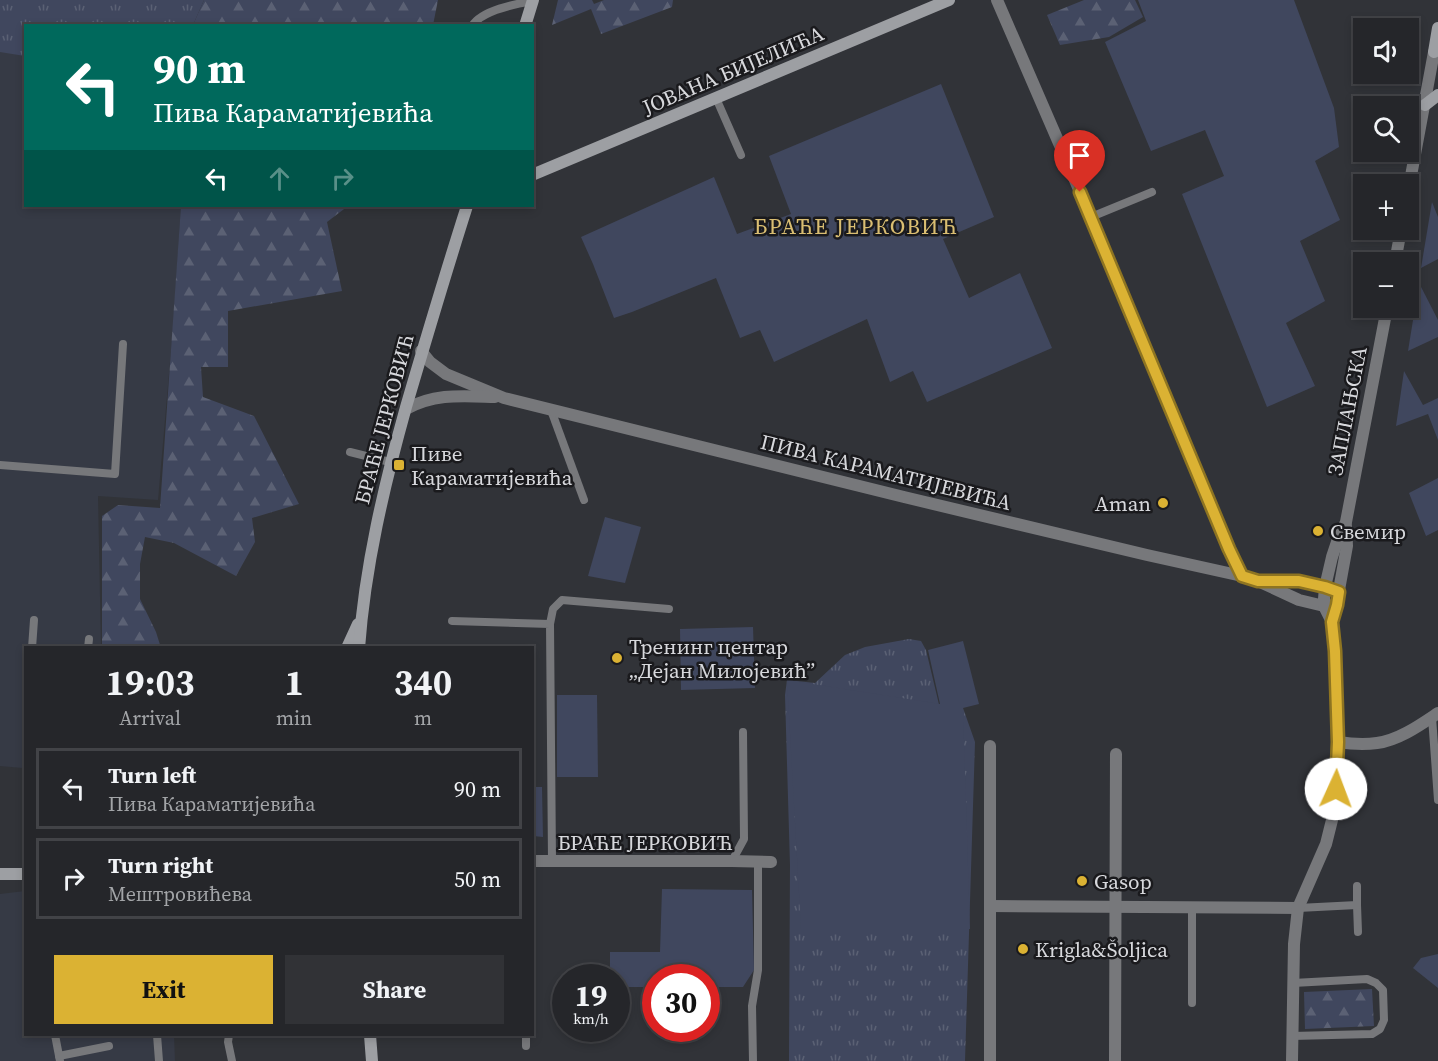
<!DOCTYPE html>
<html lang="en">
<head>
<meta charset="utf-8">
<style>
  :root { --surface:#25262a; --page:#313236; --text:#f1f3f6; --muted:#a3a5a8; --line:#424347; --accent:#dbb233 }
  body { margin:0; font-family:"Source Serif 4",serif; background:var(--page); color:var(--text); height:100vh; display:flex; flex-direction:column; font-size:22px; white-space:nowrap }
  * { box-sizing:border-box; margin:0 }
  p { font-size:20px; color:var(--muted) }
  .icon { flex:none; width:33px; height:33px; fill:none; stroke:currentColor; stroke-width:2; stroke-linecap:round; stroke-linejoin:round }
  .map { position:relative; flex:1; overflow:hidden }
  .panel { position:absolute; left:24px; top:646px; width:510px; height:390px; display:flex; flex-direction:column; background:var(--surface); border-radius:0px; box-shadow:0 3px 9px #0003,0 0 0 2px var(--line) }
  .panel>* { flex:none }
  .top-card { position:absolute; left:24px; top:24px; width:510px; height:183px; border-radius:0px; box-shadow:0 3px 9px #0003,0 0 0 2px var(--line); background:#00695c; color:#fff; overflow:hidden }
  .controls { position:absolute; left:1353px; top:18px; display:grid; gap:12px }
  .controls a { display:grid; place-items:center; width:66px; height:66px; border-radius:0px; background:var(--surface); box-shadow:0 3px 9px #0003,0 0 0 2px var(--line); font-size:30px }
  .speed { position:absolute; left:552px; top:964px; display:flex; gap:12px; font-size:30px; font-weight:700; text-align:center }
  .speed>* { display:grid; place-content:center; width:78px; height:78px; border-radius:50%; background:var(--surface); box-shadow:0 3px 9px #0003,0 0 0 2px var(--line); line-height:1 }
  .speed small { font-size:15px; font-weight:400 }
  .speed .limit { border:9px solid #d22; background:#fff; color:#111 }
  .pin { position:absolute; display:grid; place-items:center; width:51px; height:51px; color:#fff; margin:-62px -26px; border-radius:50% 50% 50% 0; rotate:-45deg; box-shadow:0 0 6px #0007 }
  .pin .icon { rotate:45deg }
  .me { position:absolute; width:66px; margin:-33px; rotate:2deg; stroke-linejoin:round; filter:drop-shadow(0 0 4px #0008) }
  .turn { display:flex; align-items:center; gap:21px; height:126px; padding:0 30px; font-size:27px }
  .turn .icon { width:78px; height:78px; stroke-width:2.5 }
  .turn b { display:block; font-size:42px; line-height:51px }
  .lanes { display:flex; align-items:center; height:57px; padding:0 30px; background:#0003; justify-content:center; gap:30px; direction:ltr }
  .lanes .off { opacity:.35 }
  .eta { display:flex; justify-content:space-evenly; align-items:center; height:102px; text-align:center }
  .eta b { font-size:36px; font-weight:700; line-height:42px }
  .primary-button { display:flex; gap:12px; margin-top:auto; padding:12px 30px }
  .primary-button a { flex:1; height:69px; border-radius:0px; background:var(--accent); color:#111; font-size:24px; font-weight:700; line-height:69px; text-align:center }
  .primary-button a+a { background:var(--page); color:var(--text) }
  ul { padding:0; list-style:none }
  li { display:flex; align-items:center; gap:18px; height:81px; margin:0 12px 9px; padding:0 18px; border:3px solid var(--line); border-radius:0px }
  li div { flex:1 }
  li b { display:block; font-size:22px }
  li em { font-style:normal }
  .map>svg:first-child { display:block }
  .built { fill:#363a45 }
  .grass { fill:url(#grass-tufts) }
  .forest { fill:url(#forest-firs) }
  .green { fill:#40475e }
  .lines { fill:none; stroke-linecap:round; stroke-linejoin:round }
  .lane { stroke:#77787b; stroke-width:8 }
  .street { stroke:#77787b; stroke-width:12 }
  .secondary { stroke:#9d9fa3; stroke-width:12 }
  .route-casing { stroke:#8e7421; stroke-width:15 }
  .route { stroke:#dbb233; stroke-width:10 }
  .poi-dot { fill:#dbb233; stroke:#1a1a1d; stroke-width:2 }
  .labels { text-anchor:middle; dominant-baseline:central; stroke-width:5; stroke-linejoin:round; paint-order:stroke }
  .street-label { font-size:21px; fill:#d7d8dc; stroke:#1a1a1d }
  .poi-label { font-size:21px; fill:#d7d8dc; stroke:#1a1a1d; text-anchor:start }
  .neighbourhood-label { font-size:22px; letter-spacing:1.5px; fill:#dabe72; stroke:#1a1a1d }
</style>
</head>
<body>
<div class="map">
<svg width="1438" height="1061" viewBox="0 0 1438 1061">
  <defs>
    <pattern id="grass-tufts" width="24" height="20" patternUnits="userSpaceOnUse" patternTransform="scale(1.5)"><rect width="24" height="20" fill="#40475e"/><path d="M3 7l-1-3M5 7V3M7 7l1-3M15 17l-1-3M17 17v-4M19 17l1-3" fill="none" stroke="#5b6174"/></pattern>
    <pattern id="forest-firs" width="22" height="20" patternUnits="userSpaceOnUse" patternTransform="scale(1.5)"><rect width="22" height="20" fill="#40475e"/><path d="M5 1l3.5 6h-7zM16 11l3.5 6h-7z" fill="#5b6174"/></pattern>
  </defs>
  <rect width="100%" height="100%" fill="#313338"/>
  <!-- built -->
  <g class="built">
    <polygon points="0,0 26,26 26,206 181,206 173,328 158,500 98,496 101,648 26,648 25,858 22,859 23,768 0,766"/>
    <polygon points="25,891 26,1035 174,1035 175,1061 0,1061 0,894"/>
  </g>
  <!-- grass -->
  <g class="grass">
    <polygon points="0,0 204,0 193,25 26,26 25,56 0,52"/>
    <polygon points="909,639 921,641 926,650 941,713 963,708 975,742 965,1061 789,1061 790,865 785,695 787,680 815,683 845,655 865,647"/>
  </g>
  <!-- forest -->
  <g class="forest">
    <polygon points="204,0 438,0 433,25 193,25"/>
    <polygon points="558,0 592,0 594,4 604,0 673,0 672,7 601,34 591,9 552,25"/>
    <polygon points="1084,0 1135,0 1143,17 1109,37 1060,45 1047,15"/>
    <polygon points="181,206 348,206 327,222 342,291 228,311 228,367 201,367 203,397 254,416 299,504 252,518 255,542 236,576 174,543 145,537 140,564 140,599 156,632 161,648 102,648 102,516 118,505 160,508"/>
    <polygon points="1372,989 1374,1026 1305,1029 1304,992"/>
  </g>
  <!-- green -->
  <g class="green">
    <polygon points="1138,0 1294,0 1334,108 1339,147 1315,161 1340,220 1300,241 1325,301 1286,323 1315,386 1267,407 1182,194 1224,176 1205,130 1151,151 1105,42 1146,21"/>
    <polygon points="941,84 994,217 943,239 969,298 1020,273 1052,348 927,402 913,371 890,382 867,319 774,362 760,330 740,338 716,278 632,312 614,318 593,264 581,237 714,177 737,234 791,214 769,156"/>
    <polygon points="1432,202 1438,217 1438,259 1421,268"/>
    <polygon points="1419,283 1438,320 1438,337 1408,351"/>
    <polygon points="1404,371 1423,405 1438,398 1438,440 1428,414 1396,426"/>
    <polygon points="1438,478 1438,530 1426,536 1409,493"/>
    <polygon points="605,517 641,527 625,583 588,576"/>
    <polygon points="753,627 755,688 681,690 680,629"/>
    <polygon points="963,641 979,704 963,708 970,929 801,929 787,680 940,704 928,650"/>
    <polygon points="557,695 597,695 598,777 557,777"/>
    <polygon points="532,787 542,787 543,837 533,836"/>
    <polygon points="662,889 752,890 754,970 743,987 707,987 706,978 656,978 655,987 617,987 616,978 610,978 610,952 660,952"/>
    <polygon points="1438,954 1438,988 1413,968 1421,958"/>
  </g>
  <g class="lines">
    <!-- lane -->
    <g class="lane">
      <path d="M472 26C482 10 515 4 533 1"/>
      <polyline points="716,98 741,155"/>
      <polyline points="1091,217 1152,192"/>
      <polyline points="551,410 584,500"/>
      <polyline points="350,452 390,462"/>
      <polyline points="0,465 115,474 123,344"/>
      <polyline points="452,621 550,624 552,861"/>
      <polyline points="550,624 553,609 562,600 669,609"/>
      <polyline points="32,648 34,620"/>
      <polyline points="88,648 89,639"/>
      <polyline points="1432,717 1438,800"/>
      <polyline points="732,861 744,839 743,732"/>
      <polyline points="1357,905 1358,932"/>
      <polyline points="1298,908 1357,905 1357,886"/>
      <polyline points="1192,1003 1192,907"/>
      <polyline points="55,1035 60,1061"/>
      <polyline points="157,1035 159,1061"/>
      <polyline points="229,1035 228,1042 232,1061"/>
      <polyline points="1292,1036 1372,1034 1380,1029 1384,1020 1383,990 1376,983 1367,979 1293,983"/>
      <polyline points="526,1046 526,1035"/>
      <polyline points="59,1056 109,1046"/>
      <polyline points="753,1061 752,1006 758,970 758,861"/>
    </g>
    <!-- street -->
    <g class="street">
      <polyline points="997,0 1091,217 1229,549 1242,576"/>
      <polyline points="1408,192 1434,52"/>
      <polyline points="1395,262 1401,230"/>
      <polyline points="421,351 430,362 446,374 504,398 904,497 1147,555 1242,576 1258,581 1299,600 1324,606 1337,605"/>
      <path d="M406 409C435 393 462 396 495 397"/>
      <polyline points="1263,581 1300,581 1331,589"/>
      <polyline points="1335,612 1347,546 1346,526"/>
      <path d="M1338 742C1351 744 1364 745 1377 743 1399 740 1420 725 1438 713"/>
      <polyline points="532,861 732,861 771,862"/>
      <polyline points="990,906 1298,908"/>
      <polyline points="990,1061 990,746"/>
      <polyline points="1115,1061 1116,754"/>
      <polyline points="1292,1061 1294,944 1298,908 1326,844 1332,820 1336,789 1338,742 1335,651 1332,622 1324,606 1324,599 1325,587 1332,557 1337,542 1346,522 1387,308"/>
    </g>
    <!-- secondary -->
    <g class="secondary">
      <polyline points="525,26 533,0"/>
      <polyline points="1434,52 1438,28"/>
      <polyline points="1425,105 1438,95"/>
      <polyline points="532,175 949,0"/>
      <polyline points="347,648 358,624"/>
      <path d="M359 648C365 566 384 486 406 407 426 339 446 272 467 206"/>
      <polyline points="0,874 26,874"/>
      <polyline points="370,1035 372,1061"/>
    </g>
  </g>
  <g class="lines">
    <!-- route casing -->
    <g class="route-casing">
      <polyline id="route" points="1080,192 1229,549 1242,576 1258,581 1299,581 1325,587 1339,592 1337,605 1332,622 1335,651 1338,742 1336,789"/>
    </g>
    <!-- route -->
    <use href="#route" class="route"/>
  </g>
  <!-- markers -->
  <g class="poi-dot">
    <rect x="393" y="459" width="12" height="12" rx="3"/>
    <circle cx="1163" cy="503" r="6"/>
    <circle cx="1318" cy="531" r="6"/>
    <circle cx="617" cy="658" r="6"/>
    <circle cx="1082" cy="881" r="6"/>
    <circle cx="1023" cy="949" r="6"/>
  </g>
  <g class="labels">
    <!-- street labels -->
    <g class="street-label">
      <text transform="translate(733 70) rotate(-23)">ЈОВАНА БИЈЕЛИЋА</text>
      <text transform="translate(1347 411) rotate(-79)">ЗАПЛАЊСКА</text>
      <text transform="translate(384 419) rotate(-75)">БРАЋЕ ЈЕРКОВИЋ</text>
      <text transform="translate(886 472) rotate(14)">ПИВА КАРАМАТИЈЕВИЋА</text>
      <text x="645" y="842">БРАЋЕ ЈЕРКОВИЋ</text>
    </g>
    <!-- poi labels -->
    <g class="poi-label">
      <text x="411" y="453">Пиве<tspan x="411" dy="24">Караматијевића</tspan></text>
      <text x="1151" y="503" text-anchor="end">Aman</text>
      <text x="1330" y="531">Свемир</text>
      <text x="629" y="646">Тренинг центар<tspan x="629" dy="24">„Дејан Милојевић”</tspan></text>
      <text x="1094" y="881">Gasop</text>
      <text x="1035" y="949">Krigla&amp;Šoljica</text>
    </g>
    <!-- neighbourhood labels -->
    <g class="neighbourhood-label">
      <text x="856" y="226">БРАЋЕ ЈЕРКОВИЋ</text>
    </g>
  </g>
</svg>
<div class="controls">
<a><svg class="icon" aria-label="sound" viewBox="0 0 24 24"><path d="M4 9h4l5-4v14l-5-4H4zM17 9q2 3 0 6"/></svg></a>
<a><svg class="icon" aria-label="search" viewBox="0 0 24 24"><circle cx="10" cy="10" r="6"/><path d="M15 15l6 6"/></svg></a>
<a>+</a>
<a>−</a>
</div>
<div class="speed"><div>19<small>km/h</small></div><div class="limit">30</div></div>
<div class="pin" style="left:1080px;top:192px;background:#d93025"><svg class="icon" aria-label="arrive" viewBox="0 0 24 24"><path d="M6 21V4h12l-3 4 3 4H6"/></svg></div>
<svg class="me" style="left:1336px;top:789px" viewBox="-20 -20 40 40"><circle r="19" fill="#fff"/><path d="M0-13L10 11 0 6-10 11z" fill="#dbb233"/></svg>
<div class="top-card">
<div class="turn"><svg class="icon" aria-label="left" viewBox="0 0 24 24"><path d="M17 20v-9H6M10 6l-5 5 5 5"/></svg><div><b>90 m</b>Пива Караматијевића</div></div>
<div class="lanes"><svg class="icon" aria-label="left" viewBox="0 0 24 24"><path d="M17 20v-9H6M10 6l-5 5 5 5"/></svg><svg class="icon off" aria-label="ahead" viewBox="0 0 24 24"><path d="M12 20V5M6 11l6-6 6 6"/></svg><svg class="icon off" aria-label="right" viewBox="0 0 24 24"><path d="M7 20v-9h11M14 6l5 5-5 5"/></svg></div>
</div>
<section class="panel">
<div class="eta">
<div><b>19:03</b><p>Arrival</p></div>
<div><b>1</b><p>min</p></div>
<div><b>340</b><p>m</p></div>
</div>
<ul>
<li><svg class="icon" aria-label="left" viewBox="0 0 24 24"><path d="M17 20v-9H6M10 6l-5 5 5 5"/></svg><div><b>Turn left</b><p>Пива Караматијевића</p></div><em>90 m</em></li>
<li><svg class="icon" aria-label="right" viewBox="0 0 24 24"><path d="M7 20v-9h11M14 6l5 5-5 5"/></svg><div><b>Turn right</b><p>Мештровићева</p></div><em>50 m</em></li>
</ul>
<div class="primary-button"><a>Exit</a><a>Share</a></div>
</section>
</div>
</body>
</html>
